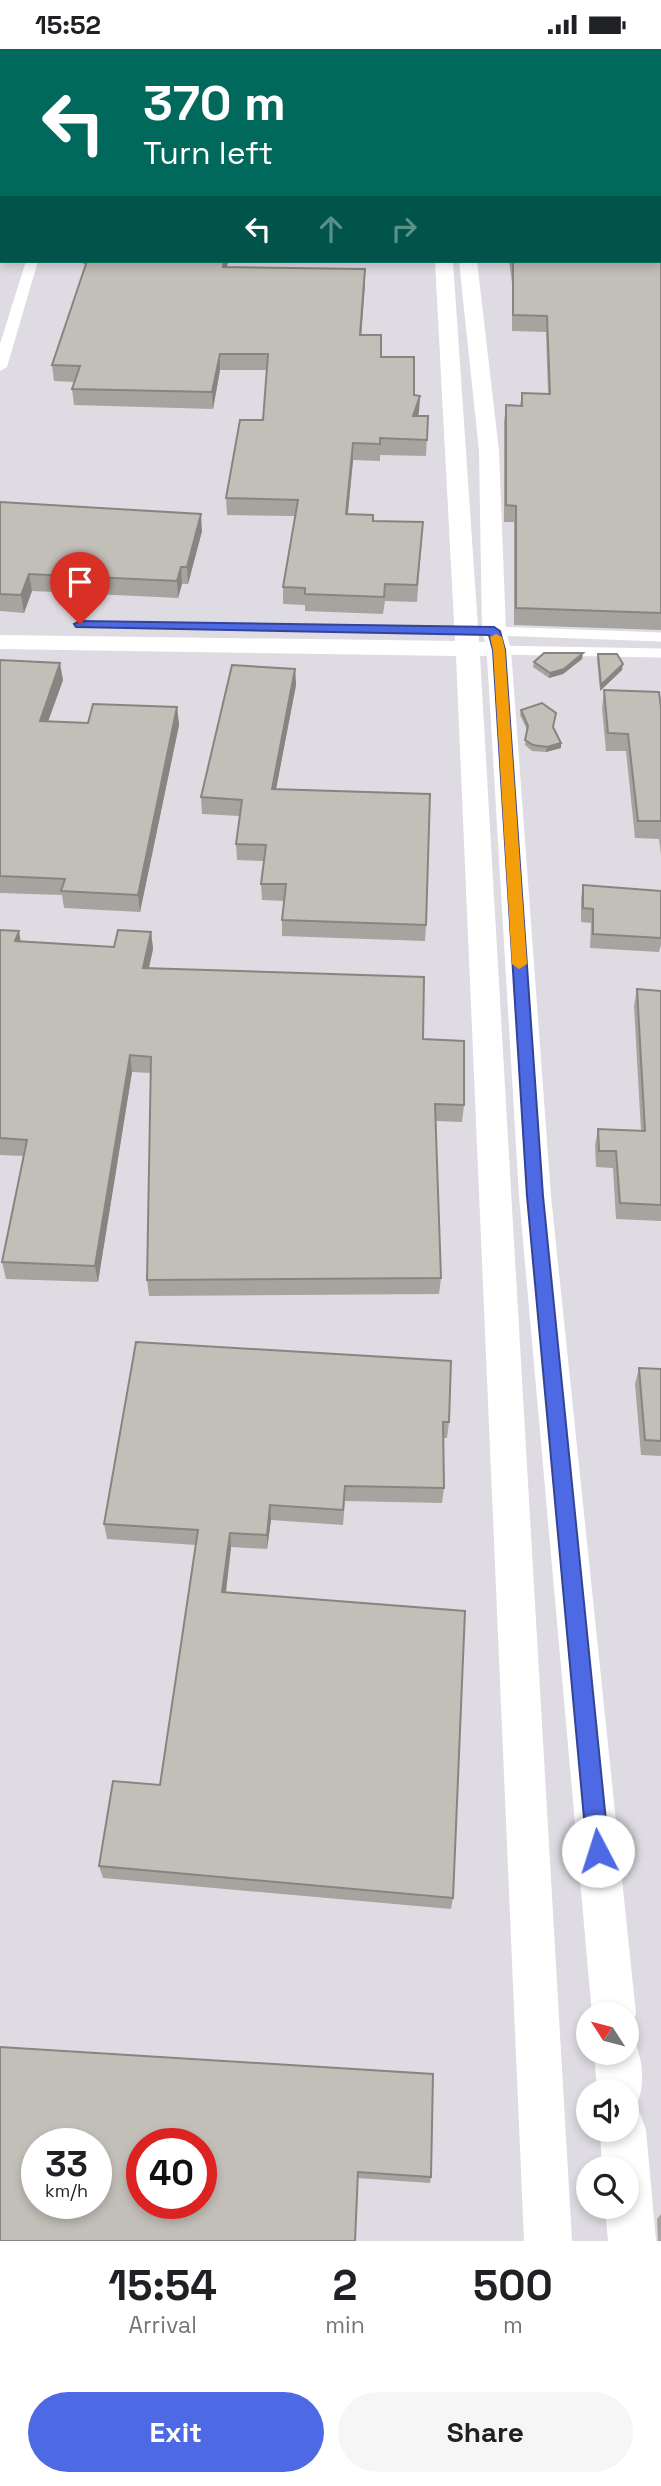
<!DOCTYPE html>
<html lang="en">
<head>
<meta charset="utf-8">
<style>
  :root { --surface:#fff; --page:#f6f6f6; --text:#202124; --muted:#757577; --accent:#4e69e4 }
  body { margin:0; font-family:"Space Grotesk",sans-serif; background:var(--page); color:var(--text); height:100vh; display:flex; flex-direction:column; font-size:26px; white-space:nowrap }
  * { box-sizing:border-box; margin:0 }
  p { font-size:23px; color:var(--muted) }
  .icon { flex:none; width:38px; height:38px; fill:none; stroke:currentColor; stroke-width:2; stroke-linecap:round; stroke-linejoin:round }
  .map { position:relative; height:2192px; overflow:hidden }
  .details { display:flex; flex-direction:column; background:var(--surface); flex:1 }
  .details>* { flex:none }
  .top-card { position:absolute; left:0px; top:0px; width:662px; height:214px; box-shadow:0 4px 10px #0003; background:#00695c; color:#fff; overflow:hidden }
  .needle { width:46px; rotate:306deg }
  .controls { position:absolute; left:576px; top:1953px; display:grid; gap:14px }
  .controls a { display:grid; place-items:center; width:63px; height:63px; border-radius:50%; background:var(--surface); box-shadow:0 4px 10px #0003; font-size:35px }
  .speed { position:absolute; left:21px; top:2079px; display:flex; gap:14px; font-size:35px; font-weight:700; text-align:center }
  .speed>* { display:grid; place-content:center; width:91px; height:91px; border-radius:50%; background:var(--surface); box-shadow:0 4px 10px #0003; line-height:1 }
  .speed small { font-size:18px; font-weight:400 }
  .speed .limit { border:10px solid #d22; background:#fff; color:#111 }
  .pin { position:absolute; display:grid; place-items:center; width:60px; height:60px; color:#fff; margin:-72px -30px; border-radius:50% 50% 50% 0; rotate:-45deg; box-shadow:0 0 7px #0007 }
  .pin .icon { rotate:45deg }
  .me { position:absolute; width:77px; margin:-38px; rotate:355deg; stroke-linejoin:round; filter:drop-shadow(0 0 5px #0008) }
  .turn { display:flex; align-items:center; gap:24px; height:147px; padding:0 28px; font-size:32px }
  .turn .icon { width:91px; height:91px; stroke-width:2.5 }
  .turn b { display:block; font-size:49px; line-height:60px }
  .lanes { display:flex; align-items:center; height:66px; padding:0 28px; background:#0003; justify-content:center; gap:35px; direction:ltr }
  .lanes .off { opacity:.35 }
  .eta { display:flex; justify-content:space-evenly; align-items:center; height:119px; text-align:center }
  .eta b { font-size:42px; font-weight:600; line-height:49px }
  .primary-button { display:flex; gap:14px; margin-top:auto; padding:14px 28px }
  .primary-button a { flex:1; height:80px; border-radius:42px; background:var(--accent); color:#fff; font-size:28px; font-weight:600; line-height:80px; text-align:center }
  .primary-button a+a { background:var(--page); color:var(--text) }
  .status { display:flex; justify-content:space-between; align-items:center; height:49px; padding:0 35px; background:var(--surface); direction:ltr }
  .status svg { height:19px; fill:currentColor }
  .map>svg:first-child { display:block }
  .industrial { fill:#dedce2; fill-rule:evenodd }
  .lines { fill:none; stroke-linecap:round; stroke-linejoin:round }
  .lane-far1 { stroke:#fff; stroke-width:7 }
  .lane { stroke:#fff; stroke-width:9 }
  .street { fill:#fff; fill-rule:evenodd }
  .secondary { fill:#fff; fill-rule:evenodd }
  .wall { fill:#a7a39e }
  .shaded-wall { fill:#888581 }
  .building { fill:#c2beb8; stroke:#888581; stroke-width:2; fill-rule:evenodd }
  .route { fill:#4e69e4; stroke:#334494; stroke-width:2 }
  .slow { fill:#f59e0b }
</style>
</head>
<body>
<div class="status"><b>15:52</b><svg viewBox="0 0 49 12"><path d="M0 12V9h3v3zM5 12V6h3v6zM10 12V3h3v9zM15 12V0h3v12zM26 1h20v11H26zM47 4h2v5h-2z"/></svg></div>
<div class="map">
<svg width="661" height="2192" viewBox="0 0 661 2192">
  <rect width="100%" height="100%" fill="#e9e4dc"/>
  <!-- industrial -->
  <path class="industrial" d="M0 0 655 2H2V212H660V19L661 23V2192H0ZM588 1965H626V2004H588ZM588 2042H626V2081H588ZM37 2095H96V2154H37ZM142 2095H201V2154H142ZM588 2119H626V2158H588Z"/>
  <g class="lines">
    <!-- lane-far1 -->
    <polyline class="lane-far1" points="494,582 510,583"/>
    <!-- lane -->
    <g class="lane">
      <polyline points="494,582 661,588"/>
      <polyline points="499,601 661,604"/>
    </g>
    <!-- street -->
    <g class="street">
      <rect x="435" y="0" width="10" height="2"/>
      <polygon points="26,212 38,212 7,318 0,322 0,295"/>
    </g>
    <!-- secondary -->
    <g class="secondary">
      <polygon points="435,212 453,212 479,593 485,593 482,582 479,402 459,212 477,212 499,402 506,582 511,601 551,1147 636,1965 630,1981 626,1982 626,1965 592,1965 519,1147 487,607 480,607 572,2192 524,2192 456,607 0,600 0,586 455,592"/>
      <path d="M626 1985 633 1988C643 2011 646 2035 636 2058L630 2061 640 2064 646 2081 656 2192H608L605 2158H626V2119H602L600 2081H626V2042H597L594 2004H626Z"/>
    </g>
  </g>
  <!-- wall -->
  <g class="wall">
    <rect x="0" y="22" width="2" height="146"/>
    <polygon points="660,120 661,124 661,581 514,576 514,473 504,473 504,373 506,356 520,357 522,344 548,345 546,283 512,282 512,234 509,212 660,212"/>
    <polygon points="83,212 228,212 227,218 365,220 361,286 414,346 420,347 418,367 428,367 426,407 380,406 380,412 353,411 348,465 373,472 423,473 417,553 385,552 383,565 305,562 305,556 283,555 283,538 295,467 227,466 226,449 263,371 267,321 220,321 213,360 74,356 72,340 75,333 54,332 52,316 86,215 83,215"/>
    <polygon points="0,453 202,482 188,535 182,535 178,549 32,542 24,564 0,562"/>
    <polygon points="598,605 622,621 600,642 597,610"/>
    <polygon points="582,610 563,625 549,629 533,618 534,613"/>
    <polygon points="0,611 63,631 48,673 88,674 177,658 179,676 140,863 64,859 62,846 0,844"/>
    <polygon points="295,620 296,636 276,740 426,876 425,892 282,887 282,871 284,852 262,851 261,835 264,812 237,811 236,795 240,767 202,765 201,748"/>
    <polygon points="604,641 661,659 661,806 659,790 635,789 626,702 606,702 602,659"/>
    <polygon points="521,661 553,679 561,694 561,699 546,703 532,702 525,696 527,681 520,666"/>
    <polygon points="583,836 661,842 661,896 659,903 590,899 591,874 581,873 581,850"/>
    <polygon points="0,881 20,893 114,898 151,883 153,900 149,919 423,990 464,1056 462,1073 436,1072 441,1229 439,1245 149,1247 147,1231 151,1024 132,1023 98,1233 6,1230 2,1213 24,1107 0,1106"/>
    <polygon points="637,940 661,942 661,1172 616,1170 613,1119 596,1118 595,1096 598,1080 641,1082 634,957"/>
    <polygon points="136,1293 449,1373 447,1389 443,1389 444,1439 442,1454 345,1452 343,1476 271,1471 267,1500 231,1498 226,1544 453,1849 451,1860 103,1829 99,1817 160,1736 196,1496 107,1490 104,1475"/>
    <polygon points="639,1319 661,1320 661,1407 641,1406 635,1335"/>
    <polygon points="433,2025 431,2128 430,2134 357,2129 0,2192"/>
    <polygon points="661,2165 661,2192 658,2192 657,2170"/>
  </g>
  <!-- shaded-wall -->
  <g class="shaded-wall">
    <rect x="0" y="66" width="2" height="14"/>
    <polygon points="224,212 228,212 224,233 223,218"/>
    <polygon points="365,220 365,236 360,302 360,286"/>
    <polygon points="220,305 220,321 213,360 212,343"/>
    <polygon points="420,347 419,363 413,383 413,367"/>
    <polygon points="353,394 353,411 346,482 346,465"/>
    <polygon points="201,465 202,482 188,535 187,518"/>
    <polygon points="181,518 182,535 178,549 177,532"/>
    <polygon points="29,525 32,542 24,564 21,546"/>
    <polygon points="583,604 582,610 563,625 549,629 550,624"/>
    <polygon points="60,614 63,631 42,689 40,672"/>
    <polygon points="623,615 622,621 600,642 601,636"/>
    <polygon points="295,620 296,636 273,756 272,740"/>
    <polygon points="177,658 179,676 140,863 138,846"/>
    <polygon points="561,694 561,699 546,703 547,698"/>
    <polygon points="19,882 22,900 15,892"/>
    <polygon points="151,883 153,900 145,936 143,919"/>
    <polygon points="130,1006 132,1023 98,1233 95,1217"/>
    <polygon points="270,1456 271,1471 267,1500 267,1486"/>
    <polygon points="230,1484 231,1498 224,1557 222,1543"/>
  </g>
  <!-- building -->
  <g class="building">
    <polygon points="122,0 256,0 255,2 121,2"/>
    <rect x="545" y="0" width="61" height="2"/>
    <rect x="0" y="22" width="2" height="44"/>
    <polygon points="2,78 2,154 0,154 0,79"/>
    <polygon points="660,120 661,124 661,187 660,187"/>
    <polygon points="660,189 661,199 661,564 516,559 516,457 506,456 506,356 522,357 522,344 550,345 547,267 513,266 513,212 660,212"/>
    <polygon points="87,212 224,212 223,218 365,220 360,286 381,286 381,308 414,308 414,346 420,347 413,367 428,367 427,391 380,389 380,395 353,394 346,465 373,466 373,472 423,473 417,536 385,535 384,548 305,545 305,539 283,538 298,451 226,449 240,371 263,371 268,305 220,305 212,343 72,340 80,317 52,316"/>
    <polygon points="0,453 201,465 187,518 181,518 177,532 29,525 21,546 0,545"/>
    <polygon points="544,604 583,604 564,620 550,624 534,613"/>
    <polygon points="598,605 617,605 623,615 601,636"/>
    <polygon points="0,611 60,614 40,672 88,674 93,655 177,658 138,846 61,842 65,830 0,827"/>
    <polygon points="232,616 295,620 272,740 430,745 426,876 282,871 286,835 261,835 266,796 236,795 242,751 201,748"/>
    <polygon points="604,641 659,643 661,659 661,772 638,772 628,685 608,684"/>
    <polygon points="542,654 556,664 553,678 561,694 547,698 533,696 525,691 528,677 521,661"/>
    <polygon points="583,836 661,842 661,889 593,885 593,860 583,859"/>
    <polygon points="0,881 19,882 15,892 114,898 118,881 151,883 143,919 424,928 423,990 464,992 464,1056 435,1055 441,1229 147,1231 151,1008 130,1006 95,1217 2,1213 27,1091 0,1089"/>
    <polygon points="637,940 661,942 661,1156 620,1154 616,1102 599,1102 598,1080 645,1082"/>
    <polygon points="136,1293 451,1312 449,1373 443,1373 444,1439 345,1437 343,1461 270,1456 267,1486 230,1484 222,1543 465,1562 453,1849 99,1817 113,1732 160,1736 198,1481 104,1475"/>
    <polygon points="639,1319 661,1320 661,1392 645,1391"/>
    <path d="M0 1998 433 2025 431 2128 358 2123 355 2192H0ZM37 2095H96V2154H37ZM142 2095H201V2154H142Z"/>
  </g>
  <!-- route -->
  <polygon class="route" points="80,572 494,578 500,582 505,601 543,1147 609,1802 605,1809 598,1812 590,1809 587,1802 527,1147 493,601 489,586 76,578 74,575"/>
  <!-- slow -->
  <polygon class="slow" points="496,585 502,588 505,601 527,915 519,920 512,915 493,601 490,588"/>
</svg>
<div class="controls">
<a><svg class="needle" viewBox="-14 -14 28 28"><path d="M0-13l5 13h-10z" fill="#e53935"/><path d="M0 13l5-13h-10z" fill="#757577"/></svg></a>
<a><svg class="icon" aria-label="sound" viewBox="0 0 24 24"><path d="M4 9h4l5-4v14l-5-4H4zM17 9q2 3 0 6"/></svg></a>
<a><svg class="icon" aria-label="search" viewBox="0 0 24 24"><circle cx="10" cy="10" r="6"/><path d="M15 15l6 6"/></svg></a>
</div>
<div class="speed"><div>33<small>km/h</small></div><div class="limit">40</div></div>
<div class="pin" style="left:80px;top:575px;background:#d93025"><svg class="icon" aria-label="arrive" viewBox="0 0 24 24"><path d="M6 21V4h12l-3 4 3 4H6"/></svg></div>
<svg class="me" style="left:598px;top:1802px" viewBox="-20 -20 40 40"><circle r="19" fill="#fff"/><path d="M0-13L10 11 0 6-10 11z" fill="#4e69e4"/></svg>
<div class="top-card">
<div class="turn"><svg class="icon" aria-label="left" viewBox="0 0 24 24"><path d="M17 20v-9H6M10 6l-5 5 5 5"/></svg><div><b>370 m</b>Turn left</div></div>
<div class="lanes"><svg class="icon" aria-label="left" viewBox="0 0 24 24"><path d="M17 20v-9H6M10 6l-5 5 5 5"/></svg><svg class="icon off" aria-label="ahead" viewBox="0 0 24 24"><path d="M12 20V5M6 11l6-6 6 6"/></svg><svg class="icon off" aria-label="right" viewBox="0 0 24 24"><path d="M7 20v-9h11M14 6l5 5-5 5"/></svg></div>
</div>
</div>
<section class="details">
<div class="eta">
<div><b>15:54</b><p>Arrival</p></div>
<div><b>2</b><p>min</p></div>
<div><b>500</b><p>m</p></div>
</div>
<div class="primary-button"><a>Exit</a><a>Share</a></div>
</section>
</body>
</html>
